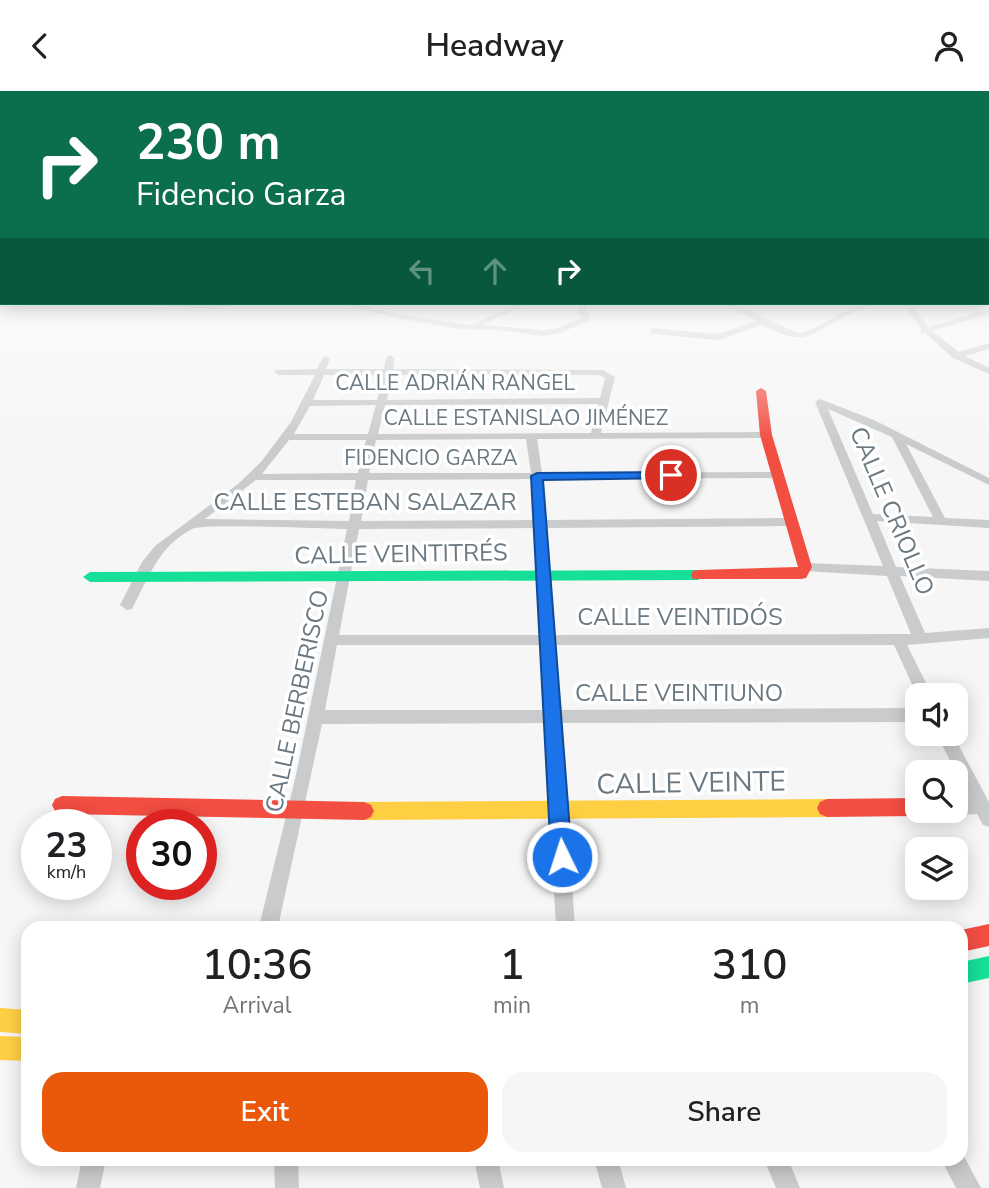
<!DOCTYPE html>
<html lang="en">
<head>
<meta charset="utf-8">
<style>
  :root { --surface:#fff; --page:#f6f6f6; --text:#202124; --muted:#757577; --accent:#ea580c }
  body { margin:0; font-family:"Nunito Sans",sans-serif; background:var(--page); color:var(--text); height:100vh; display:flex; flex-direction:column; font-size:26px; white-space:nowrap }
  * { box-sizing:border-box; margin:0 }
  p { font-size:23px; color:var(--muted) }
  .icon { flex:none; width:38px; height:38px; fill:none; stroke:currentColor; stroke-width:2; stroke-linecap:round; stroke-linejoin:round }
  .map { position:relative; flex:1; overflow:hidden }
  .drawer { position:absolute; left:21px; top:830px; width:947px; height:245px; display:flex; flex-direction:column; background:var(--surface); border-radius:21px; box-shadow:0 4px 18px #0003 }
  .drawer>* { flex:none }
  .top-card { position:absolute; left:0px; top:0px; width:990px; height:214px; box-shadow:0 4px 18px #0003; background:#0b6e4f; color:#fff; overflow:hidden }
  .controls { position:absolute; left:905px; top:592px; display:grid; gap:14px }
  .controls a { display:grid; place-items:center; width:63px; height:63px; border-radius:14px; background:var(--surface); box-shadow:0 4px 18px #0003; font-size:35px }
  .speed { position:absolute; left:21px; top:718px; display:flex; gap:14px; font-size:35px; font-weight:700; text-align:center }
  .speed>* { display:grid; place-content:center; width:91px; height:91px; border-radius:50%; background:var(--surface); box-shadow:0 4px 18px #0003; line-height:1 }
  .speed small { font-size:18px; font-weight:400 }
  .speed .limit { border:10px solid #d22; background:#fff; color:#111 }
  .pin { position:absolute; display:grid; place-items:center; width:60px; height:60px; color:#fff; margin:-30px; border:4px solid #fff; border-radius:50%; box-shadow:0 2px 7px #0007 }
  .me { position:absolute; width:77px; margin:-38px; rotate:356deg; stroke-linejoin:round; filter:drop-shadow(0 0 5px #0008) }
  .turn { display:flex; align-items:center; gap:24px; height:147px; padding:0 21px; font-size:32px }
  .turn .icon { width:91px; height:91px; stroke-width:2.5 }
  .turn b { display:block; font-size:49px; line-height:60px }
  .lanes { display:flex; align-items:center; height:66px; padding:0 21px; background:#0003; justify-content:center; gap:35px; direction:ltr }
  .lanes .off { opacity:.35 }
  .eta { display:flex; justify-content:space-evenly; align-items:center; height:119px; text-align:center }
  .eta b { font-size:42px; font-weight:600; line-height:49px }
  .cta { display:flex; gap:14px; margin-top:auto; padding:14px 21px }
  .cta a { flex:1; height:80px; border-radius:21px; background:var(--accent); color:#fff; font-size:28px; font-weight:600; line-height:80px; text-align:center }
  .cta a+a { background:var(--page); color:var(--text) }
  header { display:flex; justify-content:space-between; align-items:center; height:91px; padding:0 21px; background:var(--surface); font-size:32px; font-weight:600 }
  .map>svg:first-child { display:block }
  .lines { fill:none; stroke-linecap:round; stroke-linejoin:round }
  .street { fill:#c9cbcc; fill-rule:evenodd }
  .fast { fill:#16e098; fill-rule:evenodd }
  .slow { fill:#ffcf43; fill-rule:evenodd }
  .jam { fill:#f24e42; fill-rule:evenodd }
  .route { fill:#1a73e8; stroke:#114b97; stroke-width:2 }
  .labels { text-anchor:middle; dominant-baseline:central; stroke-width:7; stroke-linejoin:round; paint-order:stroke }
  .far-street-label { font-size:21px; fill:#6a7882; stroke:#fff }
  .street-label { font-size:24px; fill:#6a7882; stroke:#fff }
  .near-street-label { font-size:28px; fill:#6a7882; stroke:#fff }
</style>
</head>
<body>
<header><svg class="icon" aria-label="back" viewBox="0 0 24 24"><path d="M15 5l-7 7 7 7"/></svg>Headway<svg class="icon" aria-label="person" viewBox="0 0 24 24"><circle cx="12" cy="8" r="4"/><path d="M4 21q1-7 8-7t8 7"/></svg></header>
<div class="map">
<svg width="989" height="1097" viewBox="0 0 989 1097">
  <rect width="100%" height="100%" fill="#f6f6f6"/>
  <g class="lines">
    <!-- street -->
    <g class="street">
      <polygon points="7,212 18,212 0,219 0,214"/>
      <polygon points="143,212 244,212 218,218 147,214"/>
      <polygon points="339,212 352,212 397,223 471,234 519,212 529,212 482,234 543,239 555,238 582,227 577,220 580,212 588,212 585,219 591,225 589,230 560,242 543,245 500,239 460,238 397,227"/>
      <path d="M723 212C741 211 778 236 800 242 827 236 846 211 876 212 868 217 859 219 850 223 809 242 809 258 762 234L718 249 653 243 649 240 653 237 717 243 756 230Z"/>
      <polygon points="902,212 910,212 928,236 989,218 989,223 932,240 959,261 989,252 989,258 965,265 989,277 989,283 953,267 925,242 921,242 921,238"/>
      <path d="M390 264 394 267 393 278 603 279 615 286 601 342 766 341 771 344 766 347 537 348 542 382 778 381 783 384 778 387 543 388 546 429 791 427 797 431 791 435 546 437 554 544 911 543 887 485 805 480 799 476 805 472 883 475 815 311 820 308 874 329 989 387V394L906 353 945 427 989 429V437L877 430 896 476 989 480V490L900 485 925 542 989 537V547L907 554 932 604H917L894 554H555L560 619 917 617V631L561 632 575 836H556L545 632 322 633 278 836H259L296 684 347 438C325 438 203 432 192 438 158 456 149 486 132 518L127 519 120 514 142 471 155 455 238 393 261 371 291 331 315 284H279L274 281 276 279 317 278 322 268 326 265 330 268 326 278H384L386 267ZM324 284H383L377 309H313ZM392 284H598L605 287 600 307 387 309ZM598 313 591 342 378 343 385 314ZM376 314 368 343H294L310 315ZM828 318 892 346 933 426 873 423ZM526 348 531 382H369L376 349ZM289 349H366L358 382 262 383ZM532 388 534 429 361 430 368 389ZM256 389H356L349 430 205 428ZM534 437 540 544H339L359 438ZM337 554H541L544 619H325Z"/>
      <polygon points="936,642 952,642 989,711 989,736 983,734 977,723 956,724 950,722 949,719 956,719 956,708 969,707"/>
      <polygon points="961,1060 981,1097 956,1097 941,1068 961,1068"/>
      <polygon points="82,1068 106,1068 100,1097 76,1097"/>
      <polygon points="274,1068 298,1068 299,1097 275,1097"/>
      <polygon points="474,1068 498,1068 504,1097 480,1097"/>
      <polygon points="594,1068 618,1068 626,1097 602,1097"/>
      <polygon points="764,1068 788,1068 800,1097 776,1097"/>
    </g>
    <!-- fast -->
    <g class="fast">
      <polygon points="698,479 705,484 698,489 90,491 83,486 90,481"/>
      <polygon points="989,865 989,887 961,893 961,871"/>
    </g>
    <!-- slow -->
    <g class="slow">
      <polygon points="827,708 834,711 837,717 834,723 827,726 364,729 357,726 354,720 357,714 364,711"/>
      <polygon points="0,917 28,919 28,943 0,941"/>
      <polygon points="0,945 28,946 28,970 0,969"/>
    </g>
    <!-- jam -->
    <g class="jam">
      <polygon points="761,297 766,300 772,344 812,476 806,487 801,488 693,488 691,484 693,480 698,479 798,476 760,344 756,300"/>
      <polygon points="62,705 364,711 371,714 374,720 371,726 364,729 62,723 55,720 52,714 55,708"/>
      <polygon points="917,707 917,719 925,719 917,725 827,726 820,723 817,717 820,711 827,708"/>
      <polygon points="989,833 989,855 961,861 961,839"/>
    </g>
  </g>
  <!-- sky -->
  <linearGradient id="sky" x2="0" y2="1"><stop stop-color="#9bbfe0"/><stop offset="0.57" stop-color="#fbfbfb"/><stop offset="1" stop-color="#fbfbfb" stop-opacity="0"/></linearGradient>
  <rect width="989" height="352" fill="url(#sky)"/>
  <!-- route -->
  <polygon class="route" points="671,381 675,382 675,387 543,389 572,766 569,773 562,776 554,773 551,766 531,385 537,382"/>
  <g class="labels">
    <!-- far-street labels -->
    <g class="far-street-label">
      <text x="455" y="292">CALLE ADRIÁN RANGEL</text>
      <text x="526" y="327">CALLE ESTANISLAO JIMÉNEZ</text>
      <text x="431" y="367">FIDENCIO GARZA</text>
    </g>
    <!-- street labels -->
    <g class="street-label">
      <text x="365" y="411">CALLE ESTEBAN SALAZAR</text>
      <text transform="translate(892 420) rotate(67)">CALLE CRIOLLO</text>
      <text transform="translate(401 463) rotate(-1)">CALLE VEINTITRÉS</text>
      <text x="680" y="526">CALLE VEINTIDÓS</text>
      <text x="679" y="602">CALLE VEINTIUNO</text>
      <text transform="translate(297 610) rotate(-78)">CALLE BERBERISCO</text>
    </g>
    <!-- near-street labels -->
    <g class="near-street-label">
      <text transform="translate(691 692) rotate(-1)">CALLE VEINTE</text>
    </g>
  </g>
</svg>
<div class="controls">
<a><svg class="icon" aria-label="sound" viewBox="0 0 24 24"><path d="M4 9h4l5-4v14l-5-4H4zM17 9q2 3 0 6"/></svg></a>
<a><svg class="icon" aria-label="search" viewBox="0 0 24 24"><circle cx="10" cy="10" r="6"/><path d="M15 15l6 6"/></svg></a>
<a><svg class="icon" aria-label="layers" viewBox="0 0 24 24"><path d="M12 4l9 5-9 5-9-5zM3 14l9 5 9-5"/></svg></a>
</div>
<div class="speed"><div>23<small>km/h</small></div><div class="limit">30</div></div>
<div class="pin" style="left:671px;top:384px;background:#d93025"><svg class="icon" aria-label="arrive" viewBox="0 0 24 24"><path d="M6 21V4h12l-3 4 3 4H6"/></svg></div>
<svg class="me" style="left:562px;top:766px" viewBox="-20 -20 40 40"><circle r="17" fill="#1a73e8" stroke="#fff" stroke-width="3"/><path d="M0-11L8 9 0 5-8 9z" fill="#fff"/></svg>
<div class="top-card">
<div class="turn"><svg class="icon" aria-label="right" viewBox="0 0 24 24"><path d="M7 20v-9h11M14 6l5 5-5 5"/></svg><div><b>230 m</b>Fidencio Garza</div></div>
<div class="lanes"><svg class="icon off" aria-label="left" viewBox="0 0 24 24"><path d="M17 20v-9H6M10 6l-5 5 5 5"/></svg><svg class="icon off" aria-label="ahead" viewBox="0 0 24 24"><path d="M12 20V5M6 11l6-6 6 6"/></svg><svg class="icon" aria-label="right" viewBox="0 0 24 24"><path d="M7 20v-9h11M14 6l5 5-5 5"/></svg></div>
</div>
<section class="drawer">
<div class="eta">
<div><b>10:36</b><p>Arrival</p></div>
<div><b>1</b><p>min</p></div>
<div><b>310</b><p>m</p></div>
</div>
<div class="cta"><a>Exit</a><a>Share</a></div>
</section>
</div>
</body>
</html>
